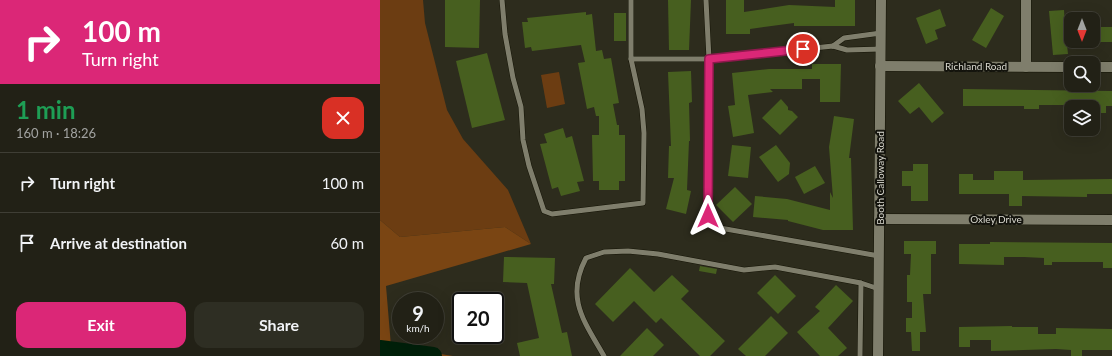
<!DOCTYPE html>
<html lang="en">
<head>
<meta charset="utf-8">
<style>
  :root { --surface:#222116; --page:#2e2e23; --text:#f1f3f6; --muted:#a2a3a1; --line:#3f3e35; --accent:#db2777 }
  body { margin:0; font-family:Lato,sans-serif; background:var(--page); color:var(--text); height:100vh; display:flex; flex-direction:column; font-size:15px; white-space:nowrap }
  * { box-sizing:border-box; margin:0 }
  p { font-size:13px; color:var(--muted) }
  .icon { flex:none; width:22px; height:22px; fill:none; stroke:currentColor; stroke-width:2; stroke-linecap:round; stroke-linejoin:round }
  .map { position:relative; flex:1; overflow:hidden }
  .details { display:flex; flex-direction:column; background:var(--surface); width:380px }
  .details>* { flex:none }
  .guide { background:#db2777; color:#fff; overflow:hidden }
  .needle { width:26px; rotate:180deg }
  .fabs { position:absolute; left:684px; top:12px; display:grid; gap:8px }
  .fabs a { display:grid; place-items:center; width:36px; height:36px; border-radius:8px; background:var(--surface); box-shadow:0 4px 16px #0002,0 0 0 1px var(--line); font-size:20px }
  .speed { position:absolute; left:12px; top:292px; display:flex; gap:8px; font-size:20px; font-weight:700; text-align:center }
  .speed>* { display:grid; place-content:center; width:52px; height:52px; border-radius:50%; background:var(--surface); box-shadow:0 4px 16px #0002,0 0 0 1px var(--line); line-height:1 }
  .speed small { font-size:10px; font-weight:400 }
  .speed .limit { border:2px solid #111; border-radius:6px; background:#fff; color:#111 }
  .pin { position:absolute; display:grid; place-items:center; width:34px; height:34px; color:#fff; margin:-17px; border:2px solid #fff; border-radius:50%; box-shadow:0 1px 4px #0007 }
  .me { position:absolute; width:44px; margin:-22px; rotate:0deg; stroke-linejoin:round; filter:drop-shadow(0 0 3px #0008) }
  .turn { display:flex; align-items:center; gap:14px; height:84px; padding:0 16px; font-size:18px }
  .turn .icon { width:52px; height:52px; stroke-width:2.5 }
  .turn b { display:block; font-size:28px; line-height:34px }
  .round { display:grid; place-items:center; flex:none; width:42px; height:42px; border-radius:12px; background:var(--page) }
  .head { display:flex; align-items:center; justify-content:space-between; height:68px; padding:0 16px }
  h1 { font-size:24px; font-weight:700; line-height:30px; color:#1e9e55 }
  .button { display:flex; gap:8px; margin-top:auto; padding:8px 16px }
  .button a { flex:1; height:46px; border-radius:12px; background:var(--accent); color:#fff; font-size:16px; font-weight:700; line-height:46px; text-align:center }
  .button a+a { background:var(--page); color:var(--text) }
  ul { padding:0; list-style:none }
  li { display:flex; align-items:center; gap:12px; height:60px; padding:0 16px; border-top:1px solid var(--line) }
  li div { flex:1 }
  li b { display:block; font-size:15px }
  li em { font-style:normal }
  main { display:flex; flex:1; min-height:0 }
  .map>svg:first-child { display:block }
  .green { fill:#6c3d12 }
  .forest { fill:#7a4513 }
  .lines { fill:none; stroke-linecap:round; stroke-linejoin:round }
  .river { stroke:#00200a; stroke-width:18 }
  .building { fill:#475f1f }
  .lane-casing { stroke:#151406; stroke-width:6 }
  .street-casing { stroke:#151406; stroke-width:11 }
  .secondary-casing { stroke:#151406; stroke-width:11 }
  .lane { stroke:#7f7e6c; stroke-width:5 }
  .street { stroke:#7f7e6c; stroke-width:10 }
  .secondary { stroke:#7f7e6c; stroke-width:10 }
  .route-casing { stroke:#8e194d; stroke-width:10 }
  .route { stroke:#db2777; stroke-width:7 }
  .labels { text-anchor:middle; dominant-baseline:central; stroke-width:4; stroke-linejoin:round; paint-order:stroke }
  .street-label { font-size:10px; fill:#dbdad1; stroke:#14140d }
</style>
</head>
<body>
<main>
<section class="details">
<div class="guide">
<div class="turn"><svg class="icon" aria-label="right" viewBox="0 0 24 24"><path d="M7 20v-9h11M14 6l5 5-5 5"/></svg><div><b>100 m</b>Turn right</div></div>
</div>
<div class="head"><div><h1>1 min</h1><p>160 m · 18:26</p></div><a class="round" style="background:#d93025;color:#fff"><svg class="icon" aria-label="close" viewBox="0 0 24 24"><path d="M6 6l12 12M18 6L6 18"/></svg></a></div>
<ul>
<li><svg class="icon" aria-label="right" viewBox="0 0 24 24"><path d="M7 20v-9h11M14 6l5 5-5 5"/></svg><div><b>Turn right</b></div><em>100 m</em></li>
<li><svg class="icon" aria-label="arrive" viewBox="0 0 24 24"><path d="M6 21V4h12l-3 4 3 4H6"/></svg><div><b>Arrive at destination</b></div><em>60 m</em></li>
</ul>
<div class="button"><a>Exit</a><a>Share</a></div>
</section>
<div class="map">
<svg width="732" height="356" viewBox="0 0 732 356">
  <rect width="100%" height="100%" fill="#2d2c1d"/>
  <!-- green -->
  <g class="green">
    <polygon points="0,0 43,0 45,23 67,110 83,139 128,190 151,244 125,227 20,237 0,220"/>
    <polygon points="179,72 185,104 167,108 161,75"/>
  </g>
  <!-- forest -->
  <polygon class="forest" points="0,220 20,237 125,227 151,244 6,286 11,346 73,356 0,356"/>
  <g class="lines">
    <!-- river -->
    <polyline class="river" points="0,349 53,356"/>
  </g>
  <!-- building -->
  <g class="building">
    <polygon points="65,0 100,0 99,48 65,47"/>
    <polygon points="288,0 311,0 309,50 289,50"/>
    <polygon points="346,0 364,0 364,12 409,5 455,7 455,0 475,0 475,26 414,26 414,23 370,29 370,34 346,34"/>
    <polygon points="611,8 624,16 606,48 592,40"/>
    <polygon points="560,9 566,26 555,30 558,39 546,44 536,18"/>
    <polygon points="684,10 685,26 691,25 691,45 687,45 688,54 673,55 669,11"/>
    <polygon points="206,12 206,15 212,14 216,51 222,50 224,59 231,58 239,103 233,104 237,125 239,125 239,135 245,135 245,181 239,181 239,190 219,190 219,181 213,181 212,135 219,135 219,116 216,116 214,107 207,109 198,63 205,62 201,45 152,51 151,47 145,48 142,22 148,22 147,18"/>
    <rect x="234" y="13" width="12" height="28"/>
    <rect x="713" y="27" width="19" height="15"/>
    <polygon points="107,53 125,120 92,128 76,61"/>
    <polygon points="432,64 461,64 460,102 440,102 440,79 422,79 422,89 390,89 393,92 368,95 374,133 353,137 348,106 355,105 352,73 389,69 432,69"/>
    <polygon points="311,71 312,102 309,103 310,141 309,141 307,190 311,191 306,214 286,209 294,178 288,178 289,146 291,146 288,72"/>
    <polygon points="539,83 564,113 552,123 539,107 530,114 518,101"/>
    <polygon points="583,89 732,91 732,106 726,106 726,113 713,113 713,105 659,105 659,109 644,109 644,106 583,106"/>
    <polygon points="401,99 408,107 408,110 412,111 418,117 400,135 382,118"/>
    <polygon points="454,116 474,119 469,158 471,158 473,230 443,230 408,221 408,220 373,217 375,196 407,199 450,210 450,192 453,198 449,147"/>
    <polygon points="183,128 186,138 192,136 204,181 197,182 200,191 181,196 178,187 172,189 160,144 167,143 164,134"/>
    <polygon points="352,145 371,147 368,178 348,176"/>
    <polygon points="396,145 410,163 409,174 398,182 379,157"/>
    <polygon points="533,164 548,164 548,201 531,201 531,186 522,186 522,171 533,171"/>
    <polygon points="435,166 445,183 424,194 415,177"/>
    <polygon points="614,171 643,171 643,180 732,179 732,194 707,194 707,197 642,196 642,206 629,206 629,194 579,194 579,174 593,174 593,180 614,180"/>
    <polygon points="355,187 372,204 353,222 336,205"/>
    <polygon points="524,241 556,241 556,254 551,254 551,294 543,294 546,332 540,332 540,351 532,351 531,332 526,332 526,318 532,318 532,302 527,302 527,275 530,275 531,254 524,254"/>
    <polygon points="610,242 732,243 732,268 723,268 723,262 672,262 672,265 664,265 664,258 644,257 624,257 624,265 579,264 579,244 610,244"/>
    <polygon points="124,257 175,258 174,284 171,284 182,333 187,332 192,356 140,356 137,343 159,338 147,283 123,282"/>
    <polygon points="320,266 337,269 336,274 319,271"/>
    <polygon points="250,268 274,292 292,275 309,291 301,299 345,341 330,356 320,356 281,318 276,323 254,301 233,322 215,304"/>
    <polygon points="395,275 416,296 398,314 377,293"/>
    <polygon points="456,285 473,301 448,328 467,348 458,356 440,356 417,332 440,311 435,307"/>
    <polygon points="391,316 408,333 385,356 366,356 358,349"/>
    <polygon points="632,326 632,327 658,327 658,334 676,334 676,328 732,329 732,350 702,350 702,356 691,356 691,350 676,349 611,351 611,340 590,340 590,347 579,347 579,327"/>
    <polygon points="267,328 284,345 273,356 240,356"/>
  </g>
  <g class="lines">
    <!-- lane casing -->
    <g class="lane-casing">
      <g id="lane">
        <polyline points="122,0 125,34 133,78 141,107 143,140 149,166 164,211 172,214 263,203 264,133 262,109 251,59 329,59 453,46 467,50 501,49"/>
        <polyline points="326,0 329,59 328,216 332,223 340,228 499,256"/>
        <polyline points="453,46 464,38 501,33"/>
        <polyline points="251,59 251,0"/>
        <path d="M224 356C204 321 185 298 206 258L224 252 248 251 278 254 364 270 395 267 481 283 499 289"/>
        <polyline points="480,356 481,283"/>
      </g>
    </g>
    <!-- street casing -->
    <g class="street-casing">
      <g id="street">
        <polyline points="500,66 691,67"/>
        <polyline points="646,67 646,0"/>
        <polyline points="713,67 732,67"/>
        <polyline points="499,219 732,220"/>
      </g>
    </g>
    <!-- secondary casing -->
    <g class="secondary-casing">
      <polyline id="secondary" points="498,356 501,0"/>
    </g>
    <!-- lane -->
    <use href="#lane" class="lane"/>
    <!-- street -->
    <use href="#street" class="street"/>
    <!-- secondary -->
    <use href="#secondary" class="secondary"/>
  </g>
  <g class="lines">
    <!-- route casing -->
    <g class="route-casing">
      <polyline id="route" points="328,216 329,59 423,49"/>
    </g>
    <!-- route -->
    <use href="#route" class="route"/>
  </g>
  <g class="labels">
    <!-- street labels -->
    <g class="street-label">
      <text x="596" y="66">Richland Road</text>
      <text transform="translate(500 178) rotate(-90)">Booth Calloway Road</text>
      <text x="616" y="219">Oxley Drive</text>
    </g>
  </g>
</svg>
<div class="fabs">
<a><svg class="needle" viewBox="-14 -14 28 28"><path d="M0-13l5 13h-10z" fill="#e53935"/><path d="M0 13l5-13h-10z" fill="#a2a3a1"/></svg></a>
<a><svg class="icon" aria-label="search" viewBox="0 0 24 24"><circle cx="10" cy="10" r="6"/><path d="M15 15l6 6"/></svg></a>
<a><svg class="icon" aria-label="layers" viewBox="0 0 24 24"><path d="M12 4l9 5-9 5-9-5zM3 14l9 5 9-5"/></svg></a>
</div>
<div class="speed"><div>9<small>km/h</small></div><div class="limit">20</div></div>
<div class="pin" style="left:423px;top:49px;background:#d93025"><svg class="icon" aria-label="arrive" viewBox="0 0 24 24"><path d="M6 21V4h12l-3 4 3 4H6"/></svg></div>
<svg class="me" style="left:328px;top:216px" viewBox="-20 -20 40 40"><path d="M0-17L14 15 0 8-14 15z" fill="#db2777" stroke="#fff" stroke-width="4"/></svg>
</div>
</main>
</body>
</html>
